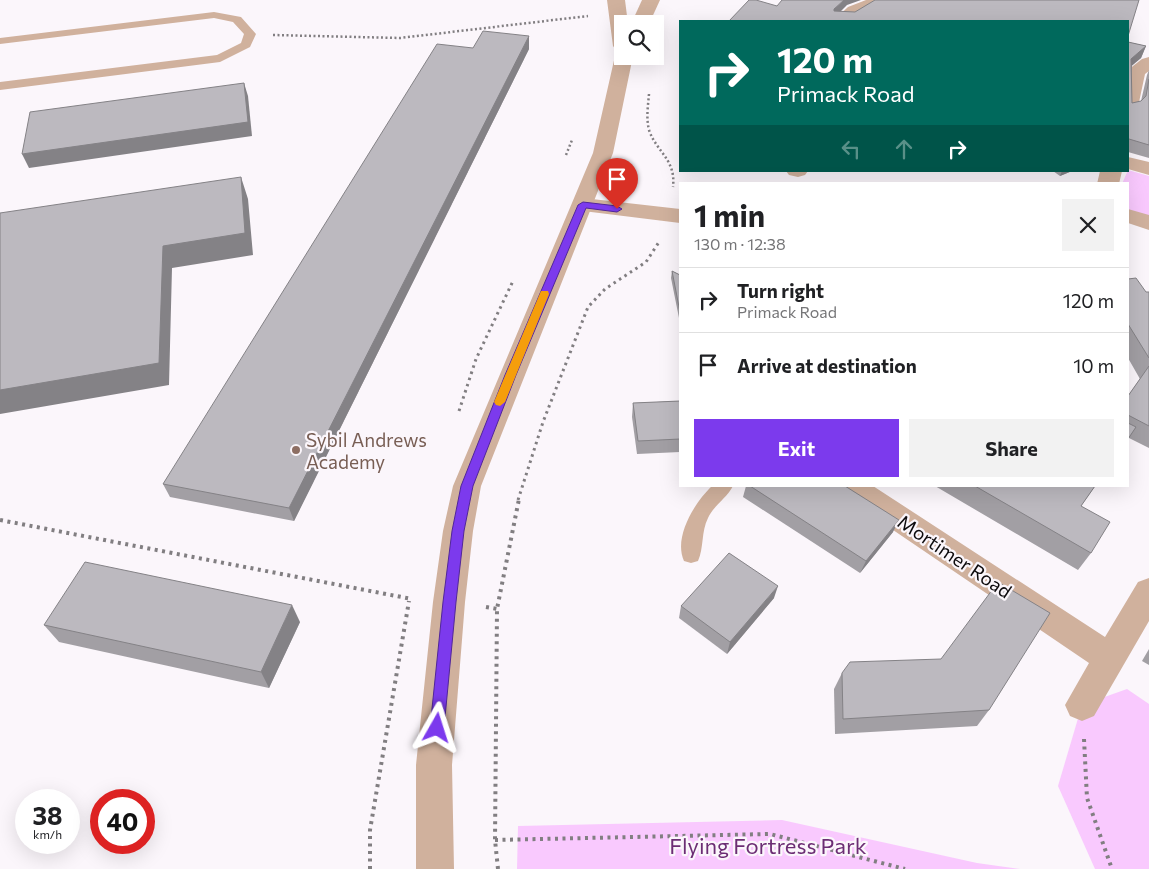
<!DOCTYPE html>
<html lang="en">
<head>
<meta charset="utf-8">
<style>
  :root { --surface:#fff; --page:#f2f2f2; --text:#202124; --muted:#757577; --line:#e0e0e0; --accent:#7c3aed }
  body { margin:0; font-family:Commissioner,sans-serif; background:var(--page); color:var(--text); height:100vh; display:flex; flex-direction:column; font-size:19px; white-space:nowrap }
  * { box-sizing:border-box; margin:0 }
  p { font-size:16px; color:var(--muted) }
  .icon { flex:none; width:28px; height:28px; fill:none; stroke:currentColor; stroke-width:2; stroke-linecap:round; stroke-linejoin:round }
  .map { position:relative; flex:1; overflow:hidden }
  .drawer { position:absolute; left:679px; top:182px; width:450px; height:305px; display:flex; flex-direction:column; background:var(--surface); border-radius:0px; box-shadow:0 5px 20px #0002 }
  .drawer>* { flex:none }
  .hud { position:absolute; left:679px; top:20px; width:450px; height:152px; border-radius:0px; box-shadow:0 5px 20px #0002; background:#00695c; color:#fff; overflow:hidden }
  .fabs { position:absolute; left:614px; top:15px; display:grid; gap:10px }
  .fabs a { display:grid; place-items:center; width:50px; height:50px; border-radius:0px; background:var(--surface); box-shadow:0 5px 20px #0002; font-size:25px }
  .speed { position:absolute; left:15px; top:789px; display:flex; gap:10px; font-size:25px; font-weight:700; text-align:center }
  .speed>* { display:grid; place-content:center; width:65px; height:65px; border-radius:50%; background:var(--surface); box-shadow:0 5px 20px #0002; line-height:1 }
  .speed small { font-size:12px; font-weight:400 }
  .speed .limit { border:8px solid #d22; background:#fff; color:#111 }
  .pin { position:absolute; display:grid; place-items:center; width:42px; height:42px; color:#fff; margin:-51px -21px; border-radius:50% 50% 50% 0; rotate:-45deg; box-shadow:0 0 5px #0007 }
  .pin .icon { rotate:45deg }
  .me { position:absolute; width:55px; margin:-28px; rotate:6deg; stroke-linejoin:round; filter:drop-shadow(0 0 4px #0008) }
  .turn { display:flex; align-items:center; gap:18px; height:105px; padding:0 15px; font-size:22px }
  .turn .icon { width:65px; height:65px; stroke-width:2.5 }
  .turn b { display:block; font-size:35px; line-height:42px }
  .lanes { display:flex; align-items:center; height:48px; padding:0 15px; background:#0003; justify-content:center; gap:25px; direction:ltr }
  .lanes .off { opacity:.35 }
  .round { display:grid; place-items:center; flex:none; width:52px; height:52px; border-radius:0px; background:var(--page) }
  .headline { display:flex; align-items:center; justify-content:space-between; height:85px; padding:0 15px }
  h1 { font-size:30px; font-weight:700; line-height:38px }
  .primary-button { display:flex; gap:10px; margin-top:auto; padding:10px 15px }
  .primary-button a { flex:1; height:58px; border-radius:0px; background:var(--accent); color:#fff; font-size:20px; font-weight:700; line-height:58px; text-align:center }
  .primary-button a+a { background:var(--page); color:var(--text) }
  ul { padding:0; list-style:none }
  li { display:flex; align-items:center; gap:15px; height:65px; padding:0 15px; border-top:1px solid var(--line) }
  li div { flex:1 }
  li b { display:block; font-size:19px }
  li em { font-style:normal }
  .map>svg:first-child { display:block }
  .green { fill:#f9c9fe }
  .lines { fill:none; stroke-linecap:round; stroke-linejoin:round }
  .path-far2 { stroke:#817e81; stroke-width:2.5; stroke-dasharray:2 2.5; stroke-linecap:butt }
  .path-far1 { stroke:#817e81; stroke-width:3; stroke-dasharray:2.5 4; stroke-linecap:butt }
  .path { stroke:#817e81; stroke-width:4; stroke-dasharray:3 4.5; stroke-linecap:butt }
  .service { fill:#d0b19d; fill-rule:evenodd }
  .minor { fill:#d0b19d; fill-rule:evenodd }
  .tertiary { fill:#d0b19d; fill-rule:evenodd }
  .wall { fill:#a29fa4 }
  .shaded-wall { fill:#848286 }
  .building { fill:#bcb9bf; stroke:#848286 }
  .route { fill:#7c3aed; stroke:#51269a }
  .slow { fill:#f59e0b }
  .education-dot { fill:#8d6e63; stroke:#fbf6fb; stroke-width:2 }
  .labels { text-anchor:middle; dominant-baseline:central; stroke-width:4.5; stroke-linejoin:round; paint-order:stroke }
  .education-label { font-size:19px; fill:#785e54; stroke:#fbf6fb; text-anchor:start }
  .street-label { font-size:19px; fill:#0d0b0d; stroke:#fbf6fb }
  .near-park-label { font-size:22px; fill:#6c2d74; stroke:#fbf6fb }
</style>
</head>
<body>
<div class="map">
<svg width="1149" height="869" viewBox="0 0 1149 869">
  <rect width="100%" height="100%" fill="#fbf6fb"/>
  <!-- green -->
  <g class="green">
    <polygon points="1128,170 1149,176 1149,217 1128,210 1128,184 1122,184"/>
    <polygon points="1127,689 1149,704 1149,869 1095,869 1058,786 1082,705"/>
    <polygon points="782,820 977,863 1020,869 517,869 518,826"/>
  </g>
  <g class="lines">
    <!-- path-far2 -->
    <g class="path-far2">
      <polyline points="273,35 400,38 588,16"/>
      <polyline points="655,48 660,38"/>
      <path d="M649 94C648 106 646 118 649 130 657 153 676 159 673 187"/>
      <polyline points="566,155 572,140"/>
    </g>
    <!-- path-far1 -->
    <g class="path-far1">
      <polyline points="459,411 476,359 513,281"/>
      <polyline points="518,500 543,422 588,307 605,289 646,262 659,242"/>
    </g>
    <!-- path -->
    <g class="path">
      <polyline points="0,520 412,599"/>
      <polyline points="486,607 497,609"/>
      <polyline points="1084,739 1087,798 1112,869"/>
      <polyline points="495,840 770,834 905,869"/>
      <polyline points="370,869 370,830 409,601"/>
      <polyline points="498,869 495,840 497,609 519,499"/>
    </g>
    <!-- service -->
    <g class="service">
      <polygon points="214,12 241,17 256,34 250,47 220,62 0,90 0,82 217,55 241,43 244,34 233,22 214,18 0,44 0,38"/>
      <path d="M712 486H733C727 498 714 505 708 518 701 532 704 548 698 561L691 563 684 561C673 537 695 502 712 486Z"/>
    </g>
    <!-- minor -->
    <g class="minor">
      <polygon points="866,0 909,0 906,4 874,8 852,21 833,21 848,7"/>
      <polygon points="1149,57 1149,71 1145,74 1138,107 1135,111 1128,113 1128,70 1142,59"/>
      <polygon points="1128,157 1149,162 1149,175 1128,169"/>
      <polygon points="786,171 808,171 805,175 798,177 789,175"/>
      <polygon points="1100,171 1122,171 1119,184 1097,184"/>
      <polygon points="583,198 680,209 680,223 575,210 572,205 575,200"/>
      <polygon points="1128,209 1149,215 1149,230 1128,223"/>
      <polygon points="836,486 873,486 1105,637 1138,582 1149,578 1149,621 1094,716 1082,721 1070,716 1065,705 1089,663 840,494"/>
    </g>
    <!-- tertiary -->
    <g class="tertiary">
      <polygon points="607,0 625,0 628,24 622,24 622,56 633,56 613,153 481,486 473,531 465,602 452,765 454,869 416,869 416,765 433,602 443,531 453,486 593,153 615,56 621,51 616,50 613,46"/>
      <polygon points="642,0 660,0 649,24 631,24"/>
    </g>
  </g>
  <!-- wall -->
  <g class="wall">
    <polygon points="529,36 529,49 294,521 170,497 163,484 473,48"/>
    <polygon points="1128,42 1146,46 1141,58 1132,65 1132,103 1141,101 1147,75 1149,70 1149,158 1128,152"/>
    <polygon points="1053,171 1072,171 1060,176"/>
    <polygon points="672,271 680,275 680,323 671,278"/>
    <polygon points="1128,279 1146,292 1149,292 1149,448 1129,438 1128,440 1128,396 1140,379 1128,358"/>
    <polygon points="680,401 680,452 637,454 632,417 633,403"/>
    <polygon points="746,486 845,486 893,532 860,573 743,497"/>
    <polygon points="935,486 1095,486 1081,506 1091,553 1078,570"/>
    <polygon points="774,598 727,654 679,618 681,606"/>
    <polygon points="300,622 269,688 59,642 44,625"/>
    <polygon points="1149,649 1149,665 1142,661"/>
    <polygon points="842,673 989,710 977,726 835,734 834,689"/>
  </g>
  <!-- shaded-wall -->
  <g class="shaded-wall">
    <polygon points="844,0 861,0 847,5 832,20 834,9"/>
    <polygon points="529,36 529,49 294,521 289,508"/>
    <polygon points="1146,46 1141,58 1128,69 1131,59"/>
    <polygon points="244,83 248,96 252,136 29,168 22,154"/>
    <polygon points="1062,171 1072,171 1060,176"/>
    <polygon points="241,177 248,199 253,255 172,268 169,385 0,414 0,390"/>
    <polygon points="899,520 893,532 860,573 866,561"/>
    <polygon points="778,586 774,598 727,654 730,642"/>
    <polygon points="292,605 300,622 269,688 261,672"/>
  </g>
  <!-- building -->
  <g class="building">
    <polygon points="749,0 756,0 777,6 782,0 844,0 834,9 834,11 855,12 875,0 1139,0 1128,36 1128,21 729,21"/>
    <polygon points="483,31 529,36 289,508 163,484 437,44 473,48"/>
    <polygon points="1128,42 1146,46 1131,59 1132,103 1141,101 1146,96 1149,79 1149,145 1129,139 1128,140"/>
    <polygon points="244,83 248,122 22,154 30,112"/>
    <polygon points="241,177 245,233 163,246 159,363 0,390 0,213"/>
    <polygon points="672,271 680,275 680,312"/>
    <polygon points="1136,278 1146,292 1149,292 1149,358 1128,324 1128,279"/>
    <polygon points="1149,366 1149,426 1128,415 1128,396"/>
    <polygon points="680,401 680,439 638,441 633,403"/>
    <polygon points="1128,423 1136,427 1128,439"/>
    <polygon points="750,486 845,486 899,520 866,561"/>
    <polygon points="975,486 1095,486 1081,506 1110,522 1091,553"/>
    <polygon points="729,553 778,586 730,642 681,606"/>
    <polygon points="85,562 292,605 261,672 44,625"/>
    <polygon points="998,582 1050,613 989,710 843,719 842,673 850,662 941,659"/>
  </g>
  <!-- route -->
  <polygon class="route" points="583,202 617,206 622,209 617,212 586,208 516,375 473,486 464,531 456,602 444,728 442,733 437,735 432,733 430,728 443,602 452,531 461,486 505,375 578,205"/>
  <!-- slow -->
  <polygon class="slow" points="541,291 548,291 549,294 505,402 500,406 496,405 494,402"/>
  <!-- markers -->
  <circle class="education-dot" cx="296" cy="450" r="5"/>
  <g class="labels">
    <!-- education labels -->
    <g class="education-label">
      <text x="306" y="439">Sybil Andrews<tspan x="306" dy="22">Academy</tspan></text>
    </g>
    <!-- street labels -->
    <g class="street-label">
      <text transform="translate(955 556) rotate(34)">Mortimer Road</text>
    </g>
    <!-- near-park labels -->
    <g class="near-park-label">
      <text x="768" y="845">Flying Fortress Park</text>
    </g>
  </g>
</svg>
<div class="fabs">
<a><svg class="icon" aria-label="search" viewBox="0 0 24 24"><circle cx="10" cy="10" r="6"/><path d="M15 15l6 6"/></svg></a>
</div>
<div class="speed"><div>38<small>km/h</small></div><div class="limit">40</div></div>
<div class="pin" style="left:617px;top:209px;background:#d93025"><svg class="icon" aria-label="arrive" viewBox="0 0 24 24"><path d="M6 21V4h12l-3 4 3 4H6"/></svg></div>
<svg class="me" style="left:437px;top:728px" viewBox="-20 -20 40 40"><path d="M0-17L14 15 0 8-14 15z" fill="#7c3aed" stroke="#fff" stroke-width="4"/></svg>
<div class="hud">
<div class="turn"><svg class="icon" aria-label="right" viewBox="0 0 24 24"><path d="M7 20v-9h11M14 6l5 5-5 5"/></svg><div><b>120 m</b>Primack Road</div></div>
<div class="lanes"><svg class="icon off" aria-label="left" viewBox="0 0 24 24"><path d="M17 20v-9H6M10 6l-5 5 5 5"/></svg><svg class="icon off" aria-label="ahead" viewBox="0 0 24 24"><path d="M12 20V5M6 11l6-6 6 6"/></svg><svg class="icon" aria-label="right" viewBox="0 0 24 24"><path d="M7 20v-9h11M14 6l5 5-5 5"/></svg></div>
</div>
<section class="drawer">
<div class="headline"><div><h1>1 min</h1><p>130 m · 12:38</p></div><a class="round"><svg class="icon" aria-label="close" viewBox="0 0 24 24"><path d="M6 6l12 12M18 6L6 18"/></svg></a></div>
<ul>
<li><svg class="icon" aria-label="right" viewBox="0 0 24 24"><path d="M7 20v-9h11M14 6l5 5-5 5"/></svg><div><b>Turn right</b><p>Primack Road</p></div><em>120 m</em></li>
<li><svg class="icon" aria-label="arrive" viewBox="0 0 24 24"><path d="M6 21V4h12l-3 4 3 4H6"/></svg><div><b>Arrive at destination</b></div><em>10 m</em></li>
</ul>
<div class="primary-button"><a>Exit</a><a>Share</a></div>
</section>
</div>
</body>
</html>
